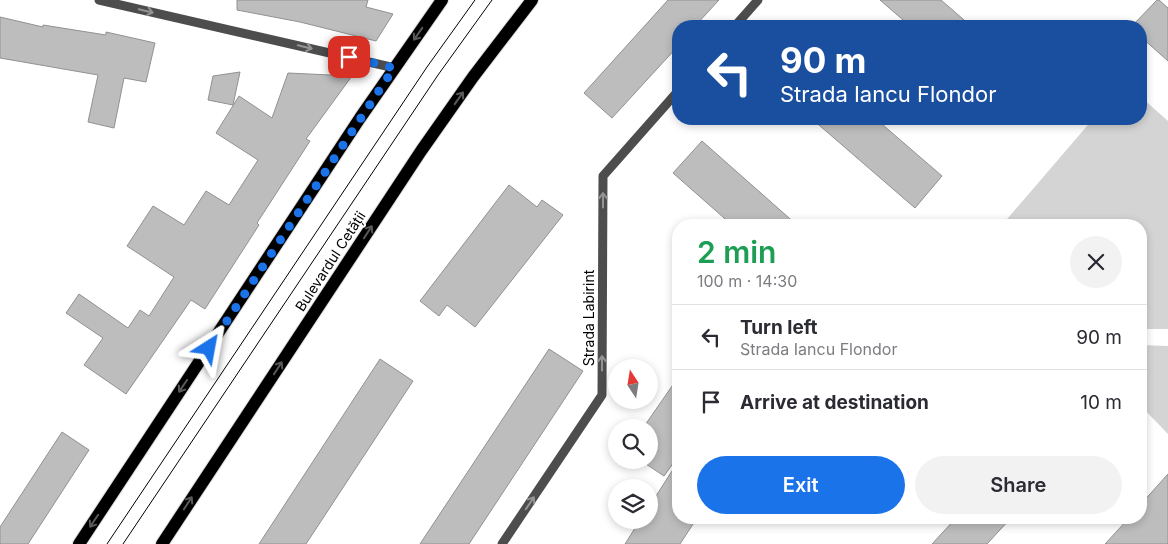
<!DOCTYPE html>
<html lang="en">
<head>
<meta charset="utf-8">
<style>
  :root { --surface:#fff; --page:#f2f2f3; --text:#2b2b33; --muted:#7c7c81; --line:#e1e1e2; --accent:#1a73e8 }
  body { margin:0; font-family:Inter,sans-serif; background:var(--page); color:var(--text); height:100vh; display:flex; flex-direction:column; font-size:19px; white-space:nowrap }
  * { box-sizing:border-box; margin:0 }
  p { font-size:16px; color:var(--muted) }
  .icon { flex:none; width:28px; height:28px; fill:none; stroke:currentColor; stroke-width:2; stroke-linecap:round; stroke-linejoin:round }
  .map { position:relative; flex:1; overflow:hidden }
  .sheet { position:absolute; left:672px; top:219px; width:475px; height:305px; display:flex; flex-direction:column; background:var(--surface); border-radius:20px; box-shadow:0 2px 8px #0003 }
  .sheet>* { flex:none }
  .guide { position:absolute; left:672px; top:20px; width:475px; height:105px; border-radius:20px; box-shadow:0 2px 8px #0003; background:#1a4fa0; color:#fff; overflow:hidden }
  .needle { width:32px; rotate:348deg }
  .tools { position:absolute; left:608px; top:359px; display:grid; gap:10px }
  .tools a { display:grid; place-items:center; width:50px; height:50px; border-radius:50%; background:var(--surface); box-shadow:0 2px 8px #0003; font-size:25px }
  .pin { position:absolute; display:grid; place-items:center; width:42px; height:42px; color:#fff; margin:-21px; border-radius:10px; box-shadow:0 2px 8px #0006 }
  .me { position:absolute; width:55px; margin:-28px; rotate:34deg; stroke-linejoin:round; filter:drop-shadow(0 0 4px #0008) }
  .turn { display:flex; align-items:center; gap:18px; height:105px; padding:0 25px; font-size:22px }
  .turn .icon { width:65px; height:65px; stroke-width:2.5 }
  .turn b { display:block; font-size:35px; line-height:42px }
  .round { display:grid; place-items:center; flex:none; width:52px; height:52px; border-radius:26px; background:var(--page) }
  .summary { display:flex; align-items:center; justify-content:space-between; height:85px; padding:0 25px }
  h1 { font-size:30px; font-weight:600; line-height:38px; color:#1e9e55 }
  .button { display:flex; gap:10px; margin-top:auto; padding:10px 25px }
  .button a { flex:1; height:58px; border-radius:30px; background:var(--accent); color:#fff; font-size:20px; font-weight:600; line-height:58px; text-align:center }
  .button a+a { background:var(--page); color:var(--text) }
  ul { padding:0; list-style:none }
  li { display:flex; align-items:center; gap:15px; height:65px; padding:0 25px; border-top:1px solid var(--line) }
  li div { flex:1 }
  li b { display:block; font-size:19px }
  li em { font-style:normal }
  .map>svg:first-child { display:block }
  .green { fill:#d4d4d4 }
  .building { fill:#bdbdbd; stroke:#919191 }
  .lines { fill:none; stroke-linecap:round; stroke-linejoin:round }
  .major-casing { stroke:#dbdbdb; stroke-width:14 }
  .minor { stroke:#4d4d4d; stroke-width:9 }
  .major { stroke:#000; stroke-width:12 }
  .tram { stroke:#000; stroke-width:1 }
  .oneway { stroke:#949494 }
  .oneway2 { stroke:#595959 }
  .route { stroke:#1a73e8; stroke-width:9; stroke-dasharray:0 16.2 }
  .labels { text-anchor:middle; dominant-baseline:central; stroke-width:4; stroke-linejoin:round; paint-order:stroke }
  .street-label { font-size:14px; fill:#000; stroke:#fff }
</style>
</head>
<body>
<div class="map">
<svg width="1168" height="544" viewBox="0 0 1168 544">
  <rect width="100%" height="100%" fill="#fff"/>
  <!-- green -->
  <g class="green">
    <polygon points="1141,97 1168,121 1168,329 1141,329 1141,225 1002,225 1093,119 1141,119"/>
    <polygon points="1141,345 1168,346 1168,434 1141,406"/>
  </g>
  <!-- building -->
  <g class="building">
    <polygon points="237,0 368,0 366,7 393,14 376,41 300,22 237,10"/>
    <polygon points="668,0 719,0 695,26 679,26 679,45 612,118 584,93"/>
    <polygon points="880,0 941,0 971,26 910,26"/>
    <polygon points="1157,0 1159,0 1168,8 1168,61 1141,37 1141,26 1132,26"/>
    <polygon points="0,17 43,27 43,25 106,35 106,32 155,43 146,82 124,78 114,128 88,122 98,75 0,58"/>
    <polygon points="240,72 233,105 208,100 213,76"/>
    <polygon points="288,73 352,76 306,139 310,141 257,223 259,225 205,309 191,300 126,394 84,365 103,338 66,313 79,294 128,328 140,310 149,316 174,277 127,246 153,206 184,225 206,191 229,205 258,160 216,133 239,96 272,118"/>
    <polygon points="812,119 876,119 942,176 915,208"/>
    <polygon points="702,141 797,225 732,225 673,173"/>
    <polygon points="509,185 537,207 542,200 563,215 475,327 447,305 439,316 420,301"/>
    <polygon points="549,349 583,371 469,544 420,544"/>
    <polygon points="380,359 413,381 306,544 259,544"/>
    <polygon points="679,376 679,455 664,476 640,460 649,460 649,428 643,428"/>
    <polygon points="62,432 89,450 28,544 0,544 0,527"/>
    <polygon points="679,460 679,518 697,518 680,544 625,544 640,520 649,520 649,507"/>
    <polygon points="1168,474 1168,544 1105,544 1129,518 1141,518 1141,504"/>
    <polygon points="956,518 1011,518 987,544 932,544"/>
  </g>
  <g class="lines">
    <!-- major casing -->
    <g class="major-casing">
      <g id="major">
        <polyline points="79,544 360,118 442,0"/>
        <polyline points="162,544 421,151 473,77 532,0"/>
      </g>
    </g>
    <!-- minor -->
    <g class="minor">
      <polyline points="99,0 395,68"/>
      <polyline points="735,26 758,0"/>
      <polyline points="502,544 602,395 603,176 679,90"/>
    </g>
    <!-- major -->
    <use href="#major" class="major"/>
    <!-- tram -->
    <g class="tram">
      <polyline points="107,544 427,67 475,0"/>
      <polyline points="123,544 438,75 492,0"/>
    </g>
  </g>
  <!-- one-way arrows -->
  <defs><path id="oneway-shaft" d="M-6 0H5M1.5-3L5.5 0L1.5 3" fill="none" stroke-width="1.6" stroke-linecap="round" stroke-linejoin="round" transform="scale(1.25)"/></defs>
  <g class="oneway">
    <use href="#oneway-shaft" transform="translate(146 11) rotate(13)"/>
    <use href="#oneway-shaft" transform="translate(305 47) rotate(13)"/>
    <use href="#oneway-shaft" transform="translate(603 200) rotate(-90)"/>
    <use href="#oneway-shaft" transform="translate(602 363) rotate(-90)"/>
    <use href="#oneway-shaft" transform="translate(530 503) rotate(-56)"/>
  </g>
  <g class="oneway2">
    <use href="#oneway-shaft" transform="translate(418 34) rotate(125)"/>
    <use href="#oneway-shaft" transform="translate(459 98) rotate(-55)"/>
    <use href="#oneway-shaft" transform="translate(368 232) rotate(-57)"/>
    <use href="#oneway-shaft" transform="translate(278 368) rotate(-57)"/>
    <use href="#oneway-shaft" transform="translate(183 386) rotate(124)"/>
    <use href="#oneway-shaft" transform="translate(188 503) rotate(-57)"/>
    <use href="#oneway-shaft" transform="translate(94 521) rotate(124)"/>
  </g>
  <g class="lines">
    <!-- route -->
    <polyline class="route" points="209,348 394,68 349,57"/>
  </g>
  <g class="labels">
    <!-- street labels -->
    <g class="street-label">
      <text transform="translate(330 261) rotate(-57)">Bulevardul Cetății</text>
      <text transform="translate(588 318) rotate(-90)">Strada Labirint</text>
    </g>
  </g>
</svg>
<div class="tools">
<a><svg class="needle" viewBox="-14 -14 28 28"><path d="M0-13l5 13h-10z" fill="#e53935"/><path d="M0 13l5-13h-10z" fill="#7c7c81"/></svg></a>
<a><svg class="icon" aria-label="search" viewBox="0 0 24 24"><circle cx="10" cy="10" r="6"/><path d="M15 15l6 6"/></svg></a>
<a><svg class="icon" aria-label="layers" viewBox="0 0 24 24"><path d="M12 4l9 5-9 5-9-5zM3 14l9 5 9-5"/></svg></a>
</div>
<div class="pin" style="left:349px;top:57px;background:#d93025"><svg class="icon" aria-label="arrive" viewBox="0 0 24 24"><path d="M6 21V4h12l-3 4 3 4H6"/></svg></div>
<svg class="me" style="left:209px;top:348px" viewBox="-20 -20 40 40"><path d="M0-17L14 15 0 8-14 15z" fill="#1a73e8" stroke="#fff" stroke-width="4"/></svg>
<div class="guide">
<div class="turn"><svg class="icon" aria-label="left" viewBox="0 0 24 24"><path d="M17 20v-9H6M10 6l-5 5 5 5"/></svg><div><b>90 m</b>Strada Iancu Flondor</div></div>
</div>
<section class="sheet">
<div class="summary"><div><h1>2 min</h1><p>100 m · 14:30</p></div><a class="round"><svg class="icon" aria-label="close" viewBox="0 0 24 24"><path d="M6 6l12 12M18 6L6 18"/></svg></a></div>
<ul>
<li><svg class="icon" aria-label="left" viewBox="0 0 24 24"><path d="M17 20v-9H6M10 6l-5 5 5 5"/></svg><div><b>Turn left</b><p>Strada Iancu Flondor</p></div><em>90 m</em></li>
<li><svg class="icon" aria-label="arrive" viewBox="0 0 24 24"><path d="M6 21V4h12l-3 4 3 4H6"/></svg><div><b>Arrive at destination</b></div><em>10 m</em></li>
</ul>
<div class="button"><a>Exit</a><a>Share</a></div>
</section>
</div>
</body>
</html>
